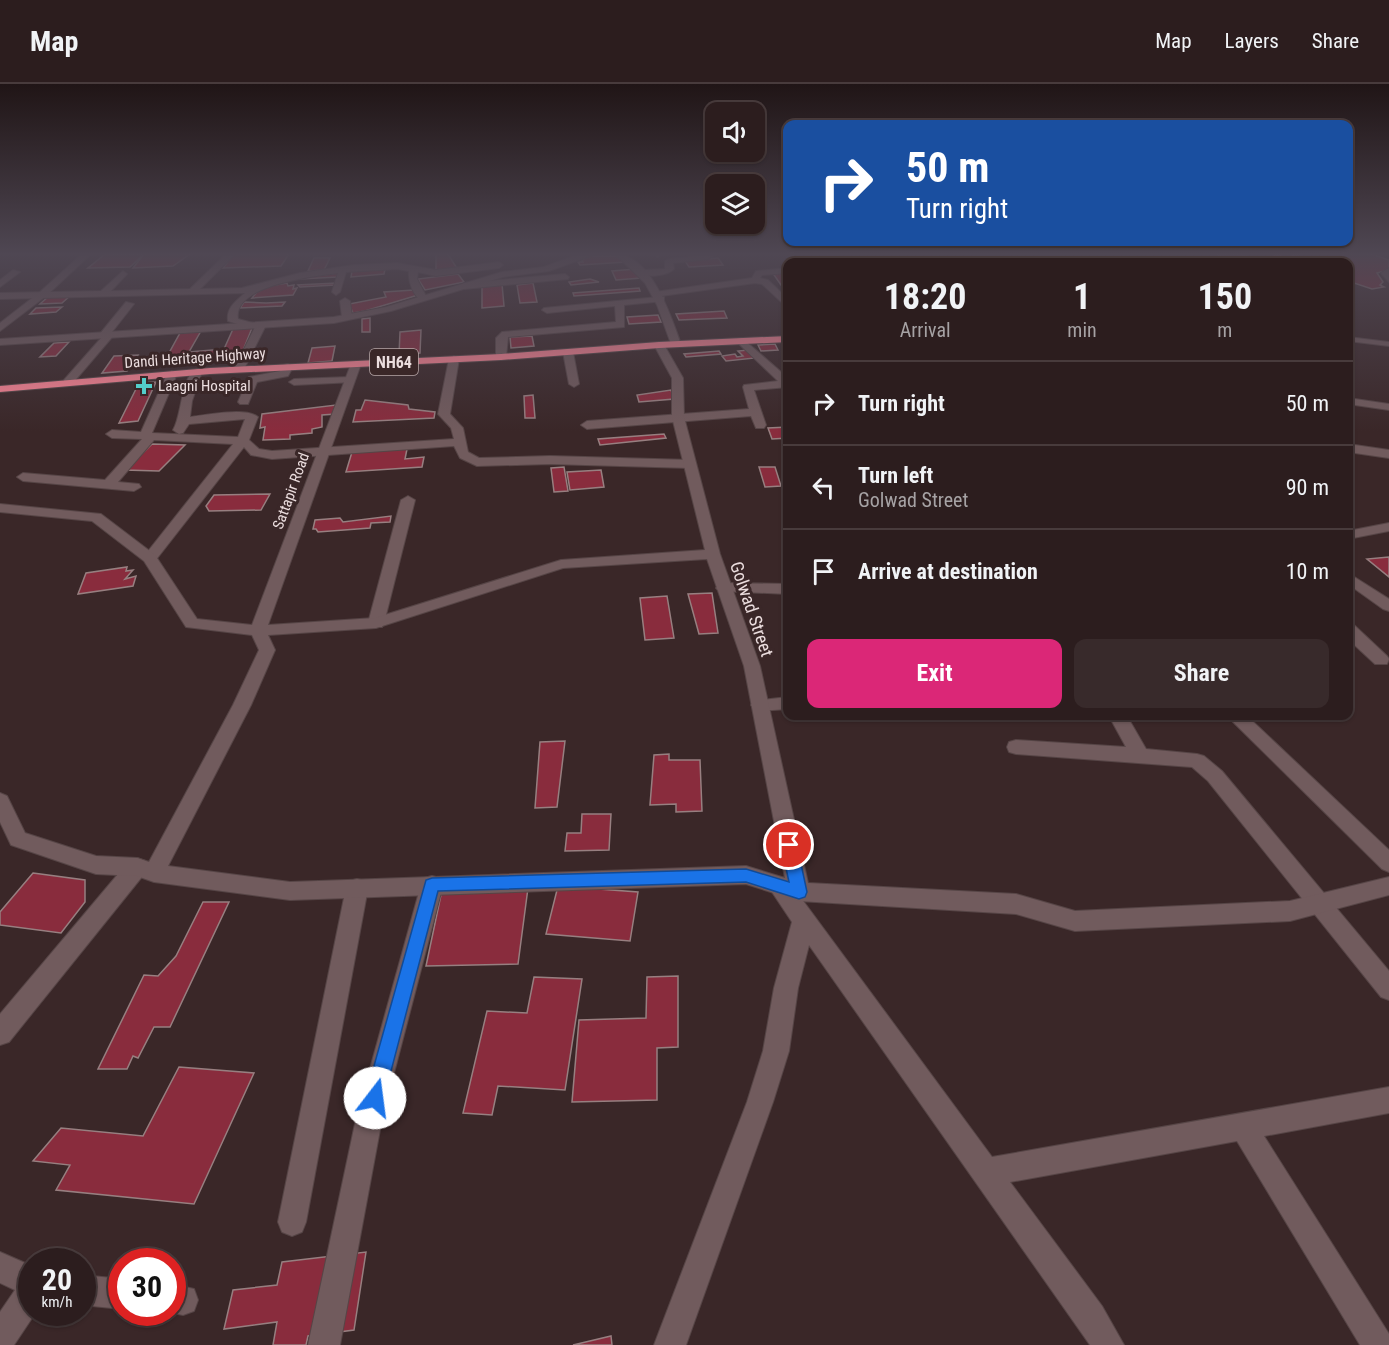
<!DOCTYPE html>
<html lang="en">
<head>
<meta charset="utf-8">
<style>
  :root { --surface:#2c1d1e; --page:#382a2b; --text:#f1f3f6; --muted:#a6a2a4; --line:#483b3c; --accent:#db2777 }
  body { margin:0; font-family:"Roboto Condensed",sans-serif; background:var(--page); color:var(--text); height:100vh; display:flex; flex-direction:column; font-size:22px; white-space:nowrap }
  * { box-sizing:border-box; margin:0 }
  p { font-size:20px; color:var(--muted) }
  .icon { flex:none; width:33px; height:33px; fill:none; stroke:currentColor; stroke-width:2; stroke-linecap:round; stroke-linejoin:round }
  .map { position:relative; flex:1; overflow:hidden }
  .side { position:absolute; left:783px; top:174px; width:570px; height:462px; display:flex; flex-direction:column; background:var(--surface); border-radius:12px; box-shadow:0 2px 4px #0004,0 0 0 2px var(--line) }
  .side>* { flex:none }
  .hud { position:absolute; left:783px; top:36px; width:570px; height:126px; border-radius:12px; box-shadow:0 2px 4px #0004,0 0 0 2px var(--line); background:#1a4fa0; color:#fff; overflow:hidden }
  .buttons { position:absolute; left:705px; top:18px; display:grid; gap:12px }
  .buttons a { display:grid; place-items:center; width:60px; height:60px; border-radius:12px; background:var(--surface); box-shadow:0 2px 4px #0004,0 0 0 2px var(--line); font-size:30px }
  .speed { position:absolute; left:18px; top:1164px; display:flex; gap:12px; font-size:30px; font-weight:700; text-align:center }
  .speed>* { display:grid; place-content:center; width:78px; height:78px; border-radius:50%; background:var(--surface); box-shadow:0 2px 4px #0004,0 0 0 2px var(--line); line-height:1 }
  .speed small { font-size:15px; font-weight:400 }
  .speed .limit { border:9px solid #d22; background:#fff; color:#111 }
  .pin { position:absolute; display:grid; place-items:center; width:51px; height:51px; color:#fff; margin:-26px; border:3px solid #fff; border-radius:50%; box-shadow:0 2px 6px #0007 }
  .me { position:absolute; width:66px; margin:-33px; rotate:15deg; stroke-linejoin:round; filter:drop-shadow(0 0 4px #0008) }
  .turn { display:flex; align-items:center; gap:21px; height:126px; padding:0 24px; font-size:27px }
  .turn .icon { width:78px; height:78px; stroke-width:2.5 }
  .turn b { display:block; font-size:42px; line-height:51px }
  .eta { display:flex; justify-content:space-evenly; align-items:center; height:102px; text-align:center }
  .eta b { font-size:36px; font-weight:700; line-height:42px }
  .action { display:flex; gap:12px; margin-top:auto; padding:12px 24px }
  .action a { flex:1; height:69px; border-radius:12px; background:var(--accent); color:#fff; font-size:24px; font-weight:700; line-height:69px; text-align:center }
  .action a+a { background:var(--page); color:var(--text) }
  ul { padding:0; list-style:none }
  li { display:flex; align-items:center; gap:18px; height:84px; padding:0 24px; border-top:2px solid var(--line) }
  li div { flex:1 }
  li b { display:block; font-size:22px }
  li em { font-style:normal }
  header { display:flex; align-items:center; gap:36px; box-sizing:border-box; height:84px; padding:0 30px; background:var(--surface); border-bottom:2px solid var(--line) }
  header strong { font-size:28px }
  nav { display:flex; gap:33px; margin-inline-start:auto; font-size:21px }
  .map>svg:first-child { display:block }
  .building { fill:#892c3d; stroke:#977f80; stroke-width:1.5 }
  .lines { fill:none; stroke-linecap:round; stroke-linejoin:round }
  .lane-casing { stroke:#564546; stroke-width:2 }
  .street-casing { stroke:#564546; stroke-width:2 }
  .secondary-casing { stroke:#564546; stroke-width:2 }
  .highway-casing { stroke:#564546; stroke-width:2 }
  .lane { fill:#715b5d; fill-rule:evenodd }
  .street { fill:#715b5d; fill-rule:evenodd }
  .secondary { fill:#715b5d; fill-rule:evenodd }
  .highway { fill:#ff8595; fill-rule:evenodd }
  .route { fill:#1a73e8; stroke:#114b97; stroke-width:1.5 }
  .poi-dot { fill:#53cdca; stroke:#3a2728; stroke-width:2 }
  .labels { text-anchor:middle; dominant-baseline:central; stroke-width:6; stroke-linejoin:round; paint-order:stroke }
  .far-street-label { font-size:15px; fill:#ebddde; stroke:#3a2728 }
  .far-poi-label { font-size:15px; fill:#ebddde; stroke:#3a2728; text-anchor:start }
  .shield { fill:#3a2728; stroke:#b6a6a7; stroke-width:1.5 }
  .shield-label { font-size:16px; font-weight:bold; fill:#ebddde }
  .street-label { font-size:18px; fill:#ebddde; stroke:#3a2728 }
</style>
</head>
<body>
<header>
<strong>Map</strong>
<nav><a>Map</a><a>Layers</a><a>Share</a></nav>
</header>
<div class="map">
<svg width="1389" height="1261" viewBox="0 0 1389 1261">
  <rect width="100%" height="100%" fill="#3a2728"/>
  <!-- building -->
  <g class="building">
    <polygon points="144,170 130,183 88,184 104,171"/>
    <polygon points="144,170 190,170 173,182 133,184"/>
    <polygon points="234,170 289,170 281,182 223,184"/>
    <polygon points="436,170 448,170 458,186 436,187"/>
    <polygon points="1214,170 1237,170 1247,172 1237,178 1233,178 1221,176 1226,173"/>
    <polygon points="1343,170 1371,170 1389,176 1389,186 1377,189 1383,198 1380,201 1384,203 1372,205 1348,197 1348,178 1337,178"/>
    <polygon points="589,172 616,172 620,175 626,175 626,178 580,181 578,178 583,178 582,176"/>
    <polygon points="314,174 330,174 324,186 308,187"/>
    <polygon points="718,174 723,181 689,183 685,177"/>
    <polygon points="385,185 384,190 351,193 352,187"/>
    <polygon points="636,185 641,194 616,196 612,187"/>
    <polygon points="772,188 788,188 788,211"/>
    <polygon points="338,189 337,193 301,195 302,194"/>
    <polygon points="458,190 464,198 425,206 418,195"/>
    <polygon points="590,195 599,198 571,201 569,198"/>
    <polygon points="287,199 288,202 294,201 293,205 297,204 293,211 252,214 257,208 269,202"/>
    <polygon points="336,199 335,201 300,203 298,201"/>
    <polygon points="533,199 537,218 520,219 517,201"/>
    <polygon points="502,200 504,222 482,224 482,202"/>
    <polygon points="639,204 640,207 574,212 573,209"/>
    <polygon points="414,206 418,211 365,227 353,229 349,220 386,213 384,208"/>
    <polygon points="71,211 62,219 40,220 49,212"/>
    <polygon points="244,218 266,219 285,218 282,222 240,224"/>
    <polygon points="62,223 56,228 30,230 36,224"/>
    <polygon points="724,227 727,234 679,236 676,230"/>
    <polygon points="658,231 661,238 629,240 627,233"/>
    <polygon points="370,234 370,248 362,248 362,235"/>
    <polygon points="252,244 240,274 163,280 180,249 201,247 189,268 224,265 233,245"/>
    <polygon points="421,246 420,269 399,271 400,248"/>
    <polygon points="532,252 534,262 511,264 510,253"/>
    <polygon points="69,258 56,272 40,273 54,259"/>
    <polygon points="775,260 778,266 761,267 758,261"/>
    <polygon points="335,262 332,277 308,279 312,264"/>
    <polygon points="748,266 755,274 726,277 722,272 735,270 737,273 743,272 738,267"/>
    <polygon points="719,267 721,270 686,273 684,270"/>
    <polygon points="138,271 127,287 102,289 114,272"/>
    <polygon points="156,298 138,337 119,339 139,299"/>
    <polygon points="671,306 674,315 639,318 637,311"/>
    <polygon points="533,311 535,334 525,334 524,312"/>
    <polygon points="365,316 408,321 409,325 435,328 434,334 353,338 356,326 361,326"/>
    <polygon points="336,321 336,330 322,331 322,343 312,345 312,349 290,351 290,355 263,356 265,343 260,344 262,330"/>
    <polygon points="788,343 788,354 772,355 768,344"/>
    <polygon points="664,350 666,354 600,361 598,355"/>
    <polygon points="152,360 185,361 159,387 125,386"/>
    <polygon points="407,365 405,375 424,373 422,383 346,388 352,368"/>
    <polygon points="564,383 568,407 554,408 551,384"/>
    <polygon points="759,383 775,383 781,402 765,403"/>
    <polygon points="601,386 604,403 570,406 567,388"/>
    <polygon points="270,410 261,426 209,427 206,422 214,411"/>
    <polygon points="391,432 390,438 371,439 370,444 318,448 316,445 313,445 315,436 340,434 343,438"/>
    <polygon points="1389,473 1389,493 1367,475"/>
    <polygon points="127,483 126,487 133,486 125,495 136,492 133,502 78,510 86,489"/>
    <polygon points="712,509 718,549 699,550 688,510"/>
    <polygon points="667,512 674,554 645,556 640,514"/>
    <polygon points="565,657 557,723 535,724 540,658"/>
    <polygon points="669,670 669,676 700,676 702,727 676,728 676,720 650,721 654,671"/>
    <polygon points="582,730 611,730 609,766 565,767 567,749 581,749"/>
    <polygon points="33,789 85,796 85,818 61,849 0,841 0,828"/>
    <polygon points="558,802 638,808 630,857 546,850"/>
    <polygon points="528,804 518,880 426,882 442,806"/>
    <polygon points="203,818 229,818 170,943 154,943 138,974 133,972 127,985 98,985 144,891 158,892 176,872"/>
    <polygon points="678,892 678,963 657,964 657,1016 572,1018 579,936 646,934 647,893"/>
    <polygon points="534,893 582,895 565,1006 498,1002 492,1031 463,1029 487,927 527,929"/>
    <polygon points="179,983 254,989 194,1120 56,1106 70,1081 33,1077 61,1044 143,1052"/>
    <polygon points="366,1168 354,1246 308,1252 306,1261 273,1261 277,1238 224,1245 233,1206 277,1201 282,1178"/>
    <polygon points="611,1252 612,1261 573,1261"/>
  </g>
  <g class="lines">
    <!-- lane casing -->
    <g class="lane-casing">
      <g id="lane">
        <polygon points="1277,170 1289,170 1298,173 1295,175"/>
        <polygon points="1333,170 1339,170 1333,178 1329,178"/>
        <polygon points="1348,253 1389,258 1389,262 1348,257"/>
      </g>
    </g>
    <!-- street casing -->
    <g class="street-casing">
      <g id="street">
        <path d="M226 170H235L200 205 242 204 300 189 354 181 397 179 436 186 499 178 503 181 499 184 436 192 418 188 417 195 427 214 422 217C413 212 408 197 409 187L397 185 346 188 340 208 336 211 332 208 338 189C315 192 232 201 238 235L253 239V243L250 244 228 237C226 224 236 217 245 209L0 215V209L101 207 123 187 127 190 111 207 190 205Z"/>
        <polygon points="653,170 661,170 661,171 657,173"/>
        <path d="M716 170 708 175 673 179 674 185C667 192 646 194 638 189L642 186 665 185V177L669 175Z"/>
        <polygon points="820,170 832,170 850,178 840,178"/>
        <polygon points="979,170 990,170 1004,178 994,178"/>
        <polygon points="1042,170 1053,170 1067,178 1057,178"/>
        <polygon points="1135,173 1139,175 1138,177 1107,178"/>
        <polygon points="788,184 788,189 762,191 760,194 768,196 788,215 788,224 762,200 755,199 661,212 664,213 664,217 624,221 624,243 508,253 506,273 501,276 496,273 496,254 502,248 616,238 615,222 547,229 542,226 544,224 658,213 653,210 655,208 752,194 756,187"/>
        <polygon points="1389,184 1389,198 1381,189"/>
        <polygon points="13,186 20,188 0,203 0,196"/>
        <polygon points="565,190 569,193 568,195 464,205 460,202 464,199"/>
        <polygon points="345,214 350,217 352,233 347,236 342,233 340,217"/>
        <polygon points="126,218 134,220 112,248 115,250 113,252 72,300 64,300 64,296 102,253 99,251"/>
        <polygon points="261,238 266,241 243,287 235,287 234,285 256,241"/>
        <polygon points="742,254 788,294 788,303 754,306 766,341 764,344 756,344 751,332 587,345 581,341 587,337 749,325 743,303 744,301 778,297 738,259 738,255"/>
        <polygon points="568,265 573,268 579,300 574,303 569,300 563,268"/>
        <path d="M454 272 459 275 450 330 463 344 468 368 479 374 550 372 690 376 696 380 690 384 550 380 477 382 460 374 454 362 272 375 251 371 244 363 155 477 150 478 143 474 145 471 233 360 154 356 118 398 139 400 141 403 134 407 23 397 17 393 23 389 105 396 142 355 112 354 106 350 112 346 141 348 167 290 172 287 177 290 152 349 238 353 245 335 189 340 183 349 179 350 173 346C182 332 181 291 197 285L202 288 192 317 190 333C207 331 246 323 258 333L249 356 259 365 272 367 454 355 451 344 438 330 449 275Z"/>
        <polygon points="288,280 293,283 288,292 257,298 248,320 240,320 238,318 249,293 280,287 284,281"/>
        <polygon points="350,293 354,294 354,298 294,301 289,298 294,295"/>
        <polygon points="1348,314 1389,320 1389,326 1348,320"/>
        <polygon points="1348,360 1389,366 1389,374 1348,368"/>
        <polygon points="408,412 415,416 384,539 382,543 370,543 368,539 401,416"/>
        <polygon points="1389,439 1389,447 1348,455 1348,447"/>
        <polygon points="724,499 788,500 788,510 719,507 716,504 719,501"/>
        <polygon points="1348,540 1354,541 1387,572 1389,575 1387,580 1375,580 1348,555"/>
        <polygon points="788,613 788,625 760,627 754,625 751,621 754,617"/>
        <polygon points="1109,632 1127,632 1146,665 1197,670 1204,672 1222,687 1389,887 1389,916 1381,913 1208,697 1192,683 1016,670 1009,668 1007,663 1009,658 1016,656 1126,663"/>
        <polygon points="1227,632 1247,632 1389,766 1389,788 1382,785"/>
        <polygon points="137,774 145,777 148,783 145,789 9,958 0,961 0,930 129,777"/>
        <polygon points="432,792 440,794 443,801 382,1035 340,1261 308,1261 356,1035 421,801 424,794"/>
        <polygon points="779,793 787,795 992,1073 1389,1003 1389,1029 1264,1052 1389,1250 1389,1261 1360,1261 1237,1057 1010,1098 1102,1222 1124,1261 1090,1261 809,861 798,904 789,967 773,1018 686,1261 654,1261 747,1018 763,967 774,904 792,838 768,802 771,795"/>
        <polygon points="357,795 365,797 368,804 306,1138 302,1148 292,1152 282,1148 278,1138 346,804 349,797"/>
        <polygon points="0,1168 32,1182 32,1228 36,1228 14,1261 0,1261 0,1228 15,1206 0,1199"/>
        <polygon points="82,1191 122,1195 122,1225 82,1221"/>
        <polygon points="172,1200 194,1205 198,1216 194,1227 183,1231 168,1228 172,1228"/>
      </g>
    </g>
    <!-- secondary casing -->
    <g class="secondary-casing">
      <g id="secondary">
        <polygon points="82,170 91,170 46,212 0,247 0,239 40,208"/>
        <polygon points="579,170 596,170 549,187 503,193 391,227 334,239 0,261 0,255 334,233 386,223 502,188 544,183"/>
        <path d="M615 170C651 170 671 232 681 260L680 262 671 260 657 221 645 199Z"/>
        <path d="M659 258 663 259 683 294 684 333 720 470 760 582 808 799 1016 810 1075 827 1290 817 1389 793V811L1290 837 1075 847 1016 830 799 817 746 800 290 816 154 798 137 792 96 790 11 761 0 738V709L7 712 25 749 96 772 137 774 149 778 233 621 259 566 252 551 186 543 144 477 92 437 0 428V420L101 430 155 471 197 535 252 541 351 280 356 277 361 280 268 541 375 534 561 476 705 466 672 333V294L654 261ZM707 475 744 582 785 794 746 782 290 798 168 782 251 621 275 566 268 551 376 544 563 484Z"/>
        <polygon points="1348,489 1389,515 1389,527 1383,525 1348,500"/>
      </g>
    </g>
    <!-- highway casing -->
    <g class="highway-casing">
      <g id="highway">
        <polygon points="1274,170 1282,170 1279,178 1271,178"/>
        <polygon points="1292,170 1300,170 1295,178 1287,178"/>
        <polygon points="788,252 788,258 659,264 501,276 210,290 0,308 0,302 210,284 501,270 659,258"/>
      </g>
    </g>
    <!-- lane -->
    <use href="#lane" class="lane"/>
    <!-- street -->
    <use href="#street" class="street"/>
    <!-- secondary -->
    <use href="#secondary" class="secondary"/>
    <!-- highway -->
    <use href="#highway" class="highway"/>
  </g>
  <!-- sky -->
  <linearGradient id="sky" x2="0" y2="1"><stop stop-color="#201516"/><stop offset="0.49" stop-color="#4f4753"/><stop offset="1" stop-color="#4f4753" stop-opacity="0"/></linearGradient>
  <rect width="1389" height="347" fill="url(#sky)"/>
  <!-- route -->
  <polygon class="route" points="789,755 795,757 797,761 807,808 805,813 799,815 746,798 438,807 384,1014 382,1021 375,1024 368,1021 365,1014 426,796 432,794 746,785 789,798 781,761 783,757"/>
  <!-- markers -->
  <path class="poi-dot" d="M141 293h6v6h6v6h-6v6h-6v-6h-6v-6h6z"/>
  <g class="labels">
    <!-- far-street labels -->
    <g class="far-street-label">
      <text transform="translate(195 274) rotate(-4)">Dandi Heritage Highway</text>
      <text transform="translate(291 407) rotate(-70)">Sattapir Road</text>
    </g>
    <!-- far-poi labels -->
    <g class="far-poi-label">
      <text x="158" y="302">Laagni Hospital</text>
    </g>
    <!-- shield labels -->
    <rect class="shield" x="370" y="265" width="48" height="26" rx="4.5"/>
    <g class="shield-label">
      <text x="394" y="278">NH64</text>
    </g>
    <!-- street labels -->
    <g class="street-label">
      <text transform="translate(752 525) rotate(71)">Golwad Street</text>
    </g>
  </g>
</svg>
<div class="buttons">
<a><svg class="icon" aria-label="sound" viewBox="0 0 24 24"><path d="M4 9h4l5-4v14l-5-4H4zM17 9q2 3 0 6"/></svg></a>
<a><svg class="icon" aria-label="layers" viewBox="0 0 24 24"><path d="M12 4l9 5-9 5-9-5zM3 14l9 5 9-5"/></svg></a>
</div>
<div class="speed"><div>20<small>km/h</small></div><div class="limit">30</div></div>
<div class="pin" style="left:789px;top:761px;background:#d93025"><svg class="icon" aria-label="arrive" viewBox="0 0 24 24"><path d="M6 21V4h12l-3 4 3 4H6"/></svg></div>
<svg class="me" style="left:375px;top:1014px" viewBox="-20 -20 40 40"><circle r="19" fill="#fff"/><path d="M0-13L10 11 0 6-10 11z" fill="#1a73e8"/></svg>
<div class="hud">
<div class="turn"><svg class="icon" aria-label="right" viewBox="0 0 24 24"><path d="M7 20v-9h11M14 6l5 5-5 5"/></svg><div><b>50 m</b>Turn right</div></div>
</div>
<section class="side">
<div class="eta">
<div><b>18:20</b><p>Arrival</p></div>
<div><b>1</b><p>min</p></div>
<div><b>150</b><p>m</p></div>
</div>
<ul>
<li><svg class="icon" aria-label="right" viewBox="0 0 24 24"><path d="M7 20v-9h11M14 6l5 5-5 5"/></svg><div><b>Turn right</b></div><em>50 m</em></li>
<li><svg class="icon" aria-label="left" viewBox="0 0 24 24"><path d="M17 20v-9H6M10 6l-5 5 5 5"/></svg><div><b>Turn left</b><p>Golwad Street</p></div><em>90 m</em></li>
<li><svg class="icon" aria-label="arrive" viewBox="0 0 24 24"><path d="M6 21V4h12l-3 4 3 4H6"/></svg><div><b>Arrive at destination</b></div><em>10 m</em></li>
</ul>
<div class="action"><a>Exit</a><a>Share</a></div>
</section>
</div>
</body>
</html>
